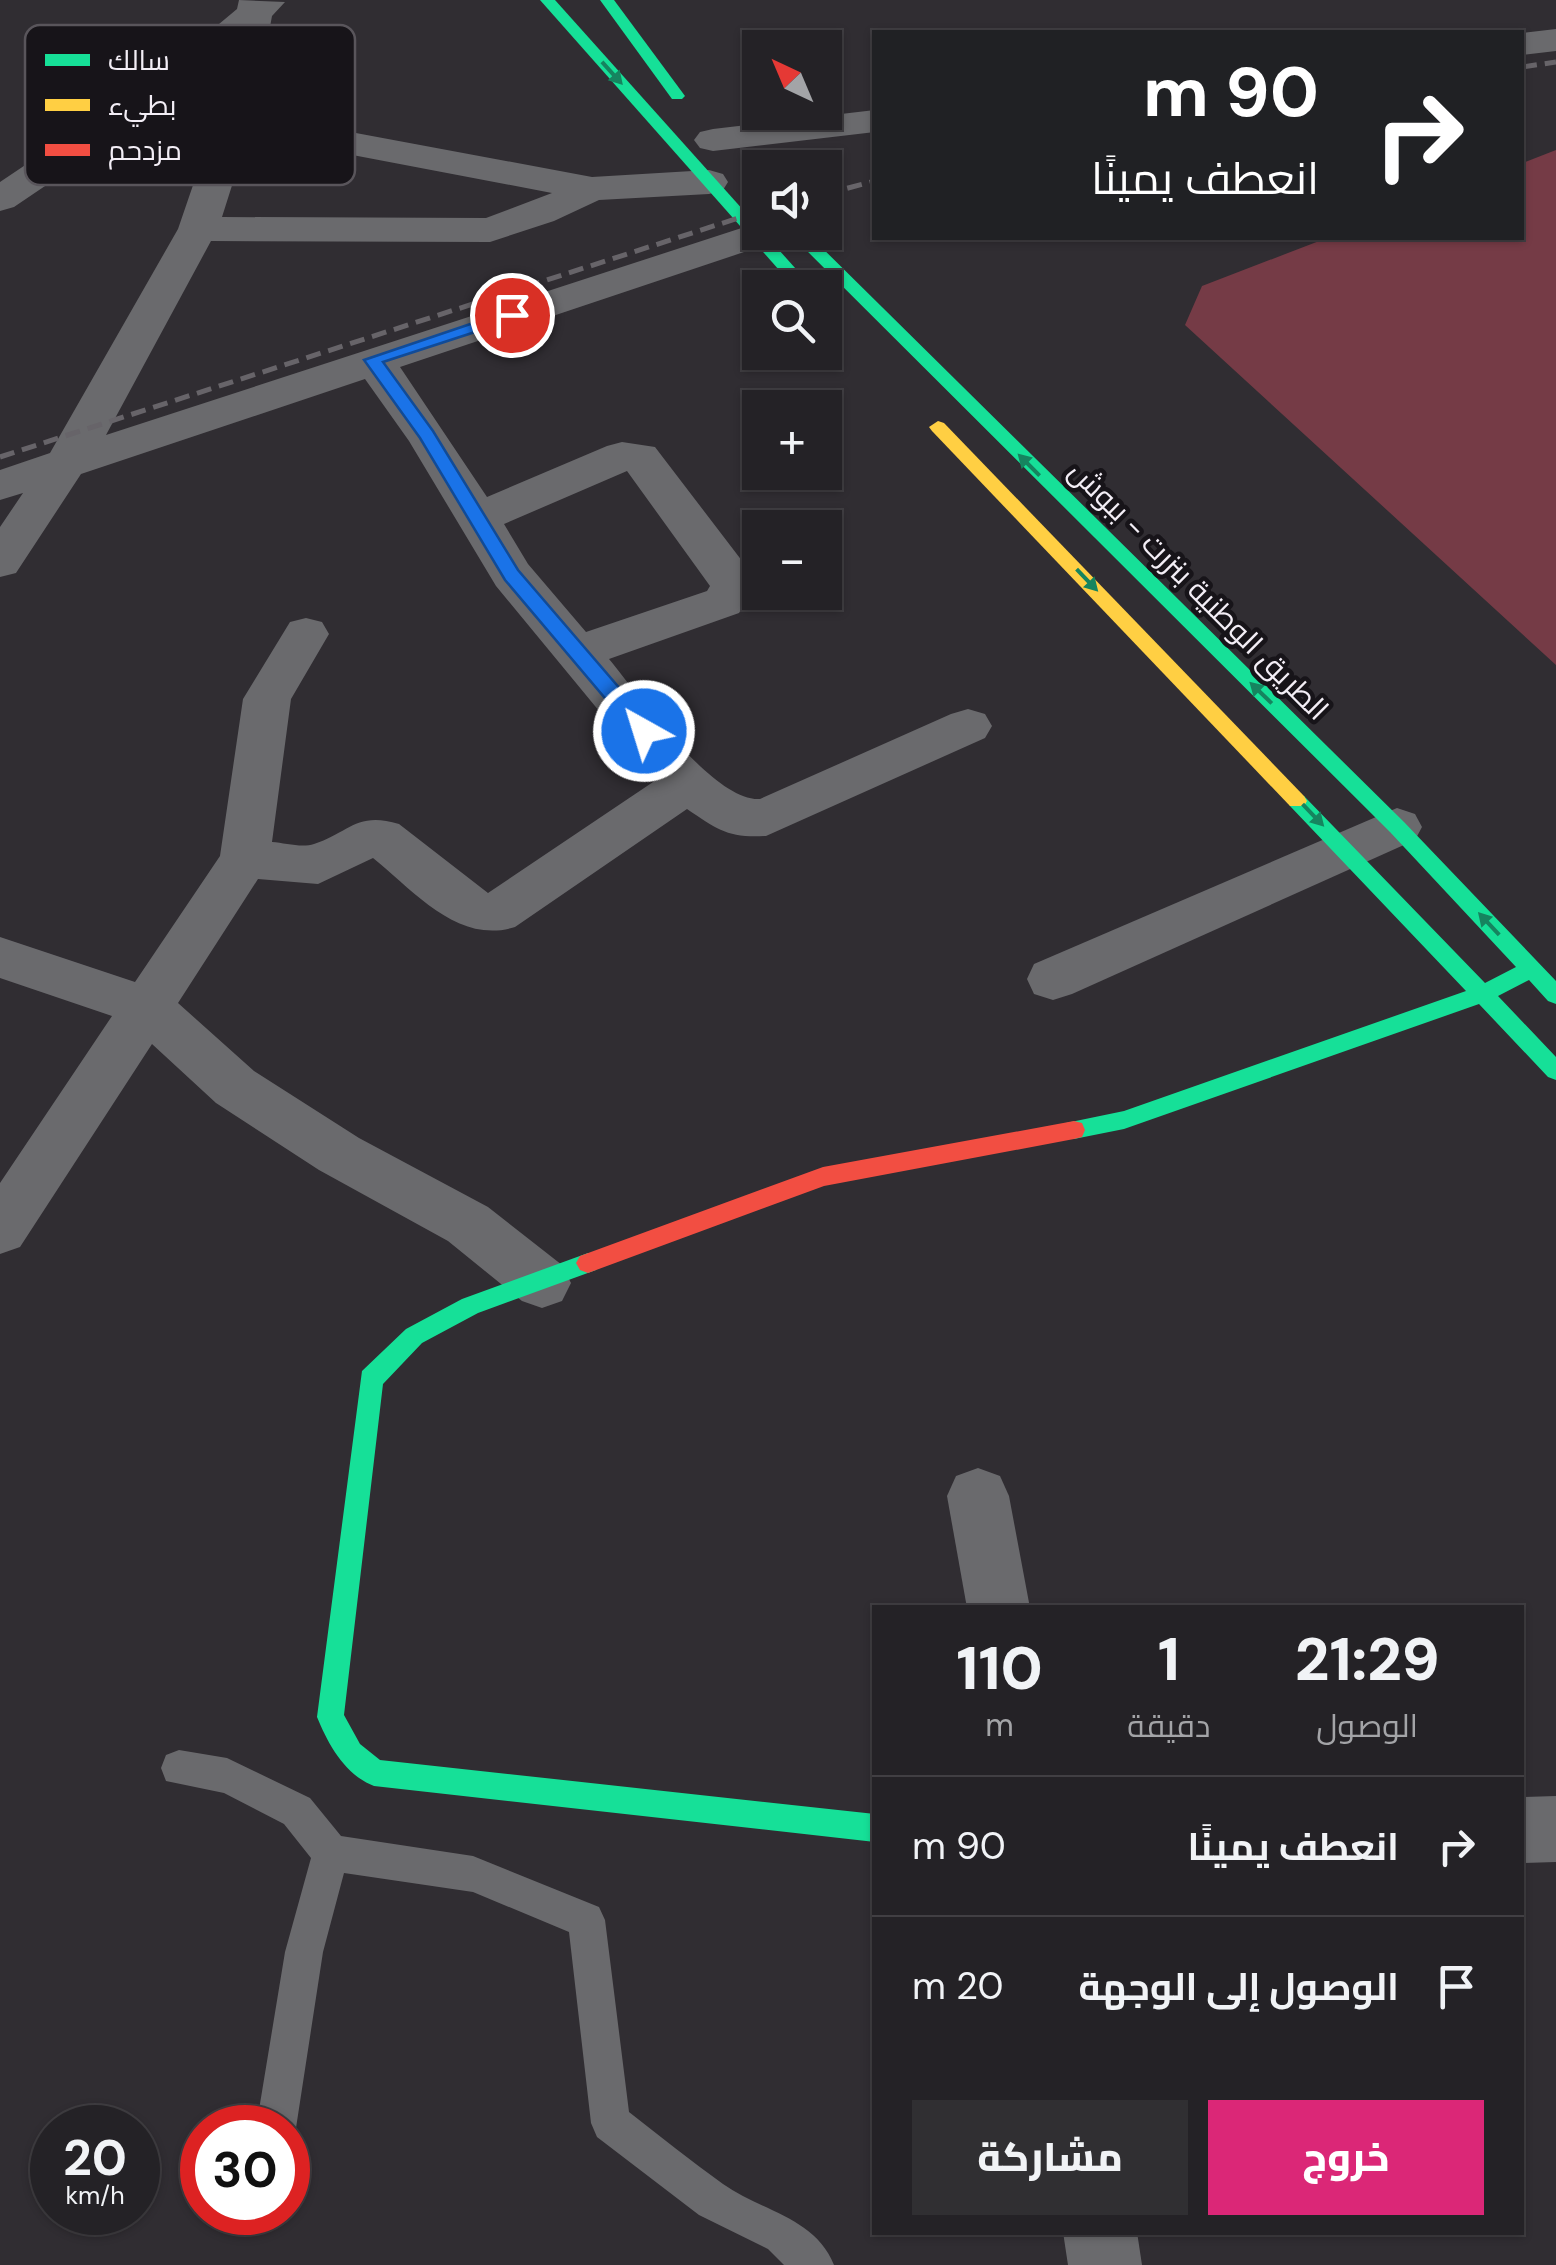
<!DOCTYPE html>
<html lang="ar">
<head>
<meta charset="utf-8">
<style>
  :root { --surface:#242226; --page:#302f32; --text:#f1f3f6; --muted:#a3a4a7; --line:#413f43; --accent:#db2777 }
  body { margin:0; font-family:"DM Sans",Cairo,sans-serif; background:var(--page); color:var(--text); direction:rtl; height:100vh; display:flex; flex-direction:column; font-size:38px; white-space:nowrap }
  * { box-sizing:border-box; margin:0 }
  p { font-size:32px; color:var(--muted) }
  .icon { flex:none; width:55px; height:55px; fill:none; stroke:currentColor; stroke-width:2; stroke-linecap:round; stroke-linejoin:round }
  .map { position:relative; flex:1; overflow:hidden; direction:ltr }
  .sheet { position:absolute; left:872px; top:1605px; width:652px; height:630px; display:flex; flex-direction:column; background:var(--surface); border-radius:0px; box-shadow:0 2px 8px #0004,0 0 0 2px var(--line); direction:rtl }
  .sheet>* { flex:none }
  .hud { position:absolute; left:872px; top:30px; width:652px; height:210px; border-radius:0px; box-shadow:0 2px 8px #0004,0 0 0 2px var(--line); direction:rtl; background:#202124; color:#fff; overflow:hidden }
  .needle { width:65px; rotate:316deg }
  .controls { position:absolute; left:742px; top:30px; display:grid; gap:20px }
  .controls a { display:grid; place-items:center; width:100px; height:100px; border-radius:0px; background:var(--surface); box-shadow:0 2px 8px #0004,0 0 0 2px var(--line); font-size:50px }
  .speed { position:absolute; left:30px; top:2105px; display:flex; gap:20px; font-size:50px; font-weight:700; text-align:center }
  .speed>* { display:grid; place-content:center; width:130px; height:130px; border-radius:50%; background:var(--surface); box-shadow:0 2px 8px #0004,0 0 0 2px var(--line); line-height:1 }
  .speed small { font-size:25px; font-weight:400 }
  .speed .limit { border:15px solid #d22; background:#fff; color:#111 }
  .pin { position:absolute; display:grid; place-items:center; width:85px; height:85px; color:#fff; margin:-42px; border:5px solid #fff; border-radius:50%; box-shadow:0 2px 10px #0007 }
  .me { position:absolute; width:110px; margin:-55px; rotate:321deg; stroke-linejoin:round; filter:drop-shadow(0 0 8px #0008) }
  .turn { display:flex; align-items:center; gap:35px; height:210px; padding:0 40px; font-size:45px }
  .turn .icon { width:130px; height:130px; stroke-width:2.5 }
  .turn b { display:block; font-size:70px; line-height:85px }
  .eta { display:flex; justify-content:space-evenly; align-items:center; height:170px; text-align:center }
  .eta b { font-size:60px; font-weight:800; line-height:70px }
  .action { display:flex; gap:20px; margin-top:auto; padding:20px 40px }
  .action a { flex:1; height:115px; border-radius:0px; background:var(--accent); color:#fff; font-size:40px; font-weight:800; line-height:115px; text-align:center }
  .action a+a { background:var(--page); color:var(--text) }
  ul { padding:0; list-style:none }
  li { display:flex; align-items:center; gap:30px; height:140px; padding:0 40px; border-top:2px solid var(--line) }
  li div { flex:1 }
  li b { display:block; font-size:38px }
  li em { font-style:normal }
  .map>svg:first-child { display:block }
  .green { fill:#753b46 }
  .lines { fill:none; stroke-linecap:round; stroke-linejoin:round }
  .lane { fill:#6a6a6d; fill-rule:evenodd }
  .street { fill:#6a6a6d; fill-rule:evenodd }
  .fast { fill:#16e098; fill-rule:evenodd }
  .slow { fill:#ffcf43; fill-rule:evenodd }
  .jam { fill:#f24e42; fill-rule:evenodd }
  .rail { stroke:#676469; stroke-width:5; stroke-dasharray:15 8; stroke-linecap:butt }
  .oneway { fill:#16845f }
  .route { fill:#1a73e8; stroke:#114b97; stroke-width:2.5 }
  .labels { text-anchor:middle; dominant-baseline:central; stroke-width:9; stroke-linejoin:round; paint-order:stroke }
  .street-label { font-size:30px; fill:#f3eef6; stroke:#171419 }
  .key { fill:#171419; stroke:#59555b; stroke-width:2.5 }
  .key-label { font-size:28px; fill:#f3eef6 }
</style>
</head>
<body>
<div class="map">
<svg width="1556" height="2265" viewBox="0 0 1556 2265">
  <rect width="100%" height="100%" fill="#302d32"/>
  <!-- green -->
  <polygon class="green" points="1556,150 1556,665 1185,325 1202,286 1327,238 1522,238 1523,163"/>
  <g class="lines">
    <!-- lane -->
    <path class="lane" d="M179 1750 227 1758 310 1798 341 1836 473 1856 599 1907 605 1920 629 2112C660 2136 691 2161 723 2184 761 2211 815 2217 834 2265H784L768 2249 699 2215 597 2137 591 2123 569 1932 473 1892 344 1873 323 1952 296 2128 288 2143V2128H256L285 1952 311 1858 284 1824 224 1793 166 1781 161 1768 166 1755Z"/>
    <!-- street -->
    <g class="street">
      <path d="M239 0 285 2 272 16 254 114 592 177 709 170 723 174 728 182 723 190 709 194 599 200 554 221 490 242 211 241 106 435 760 222V232H785L780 240 400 367 487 497 607 446 622 442 655 447 749 570 756 587 739 613 609 659C638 694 713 802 760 799L951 714 968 709 985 714 992 726 985 738 766 836C728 838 718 830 687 809L515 927C458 945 414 891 373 858L318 884 258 879 178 1003 254 1071 359 1138 488 1207 562 1265 571 1283 562 1301 542 1308 522 1301 448 1241 319 1170 216 1103 152 1044 20 1247 0 1254V1183L112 1016 0 978V937L135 982 220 856 243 699 290 622 306 618 322 622 329 634 291 699 272 842C285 843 302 848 314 844 349 833 356 811 399 824L488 893 656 780 496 586 409 441 365 379 81 474 16 573 0 577V527L23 493 0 500V470L50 453 178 229 215 121 229 53 178 96 14 207 0 211V182L152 80 237 9ZM248 135 552 193 486 218 222 217ZM627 471 710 586 707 591 586 632 528 564 504 524Z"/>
      <polygon points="1556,29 1556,51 1522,55 1522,33"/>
      <polygon points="875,110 875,132 713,151 700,148 694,140 700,132 713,129"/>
      <polygon points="1397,808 1415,814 1422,827 1415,840 1072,994 1053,1000 1034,994 1027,979 1034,964"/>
      <polygon points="978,1468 1000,1476 1009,1496 1030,1608 967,1608 947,1496 956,1476"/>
      <polygon points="1556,1796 1556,1862 1522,1863 1522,1797"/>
      <polygon points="1063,2232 1137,2232 1142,2265 1068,2265"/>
    </g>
    <!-- fast -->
    <g class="fast">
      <polygon points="540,0 555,0 813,288 795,288"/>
      <polygon points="600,0 614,0 685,96 682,99 672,99"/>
      <polygon points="788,232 806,232 1404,822 1556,981 1556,1004 1548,1001 1529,980 1498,996 1556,1057 1556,1080 1548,1077 1479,1004 1124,1129 1074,1139 1066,1137 1063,1130 1066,1123 1124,1111 1466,991 1290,806 1287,801 1290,796 1304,796 1485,983 1516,967 1390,832"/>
      <path d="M588 1253 596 1256 600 1263 596 1270 478 1313 422 1343 383 1384 344 1715 360 1744 380 1760 875 1814V1842L374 1786C345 1775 328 1744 317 1717L362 1371 406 1329 462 1299Z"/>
    </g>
    <!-- slow -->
    <polygon class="slow" points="938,421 944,423 1304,796 1307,801 1304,806 1290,806 932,431 929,427"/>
    <!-- jam -->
    <polygon class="jam" points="1074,1121 1082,1123 1085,1130 1082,1137 1074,1139 824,1186 588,1273 580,1270 576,1263 580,1256 823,1167"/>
    <!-- rail -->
    <g class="rail">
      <polyline points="1522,67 1556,62"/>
      <polyline points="825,194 875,181"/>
      <polyline points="0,457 760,211"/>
    </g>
  </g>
  <!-- one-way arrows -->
  <defs><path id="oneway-solid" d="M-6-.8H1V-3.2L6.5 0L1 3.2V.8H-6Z" transform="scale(2.5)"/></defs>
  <g class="oneway">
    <use href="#oneway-solid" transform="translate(612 73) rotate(48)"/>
    <use href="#oneway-solid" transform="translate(1029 465) rotate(-135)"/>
    <use href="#oneway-solid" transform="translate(1087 580) rotate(46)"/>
    <use href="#oneway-solid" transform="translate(1261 693) rotate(-136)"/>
    <use href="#oneway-solid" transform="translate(1313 815) rotate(46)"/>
    <use href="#oneway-solid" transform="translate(1489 924) rotate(-133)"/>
  </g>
  <!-- route -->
  <polygon class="route" points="512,310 518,311 518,318 383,362 433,431 518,570 652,726 652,736 637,736 505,580 420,438 364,360"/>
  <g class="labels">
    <!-- street labels -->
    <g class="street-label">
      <text transform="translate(1199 590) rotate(45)">الطريق الوطنية بنزرت - ببوش</text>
    </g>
  </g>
  <!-- legend -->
  <rect x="25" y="25" width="330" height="160" rx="15" class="key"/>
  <rect x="45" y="54" width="45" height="12" fill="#16e098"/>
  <rect x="45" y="99" width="45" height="12" fill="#ffcf43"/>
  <rect x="45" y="144" width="45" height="12" fill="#f24e42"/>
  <g class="key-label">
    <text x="108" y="70">سالك</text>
    <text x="108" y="115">بطيء</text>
    <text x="108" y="160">مزدحم</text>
  </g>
</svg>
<div class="controls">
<a><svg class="needle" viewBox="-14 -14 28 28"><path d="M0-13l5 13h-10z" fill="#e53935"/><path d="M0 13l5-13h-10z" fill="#a3a4a7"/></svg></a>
<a><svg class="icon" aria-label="sound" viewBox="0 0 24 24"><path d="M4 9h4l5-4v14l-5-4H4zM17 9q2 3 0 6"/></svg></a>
<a><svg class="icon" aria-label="search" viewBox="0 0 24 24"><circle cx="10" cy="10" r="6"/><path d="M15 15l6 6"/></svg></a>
<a>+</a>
<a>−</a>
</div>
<div class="speed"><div>20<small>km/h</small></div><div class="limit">30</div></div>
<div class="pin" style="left:512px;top:315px;background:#d93025"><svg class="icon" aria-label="arrive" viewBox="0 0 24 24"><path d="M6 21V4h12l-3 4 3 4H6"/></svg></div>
<svg class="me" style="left:644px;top:731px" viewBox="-20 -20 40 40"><circle r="17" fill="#1a73e8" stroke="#fff" stroke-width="3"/><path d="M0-11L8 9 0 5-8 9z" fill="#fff"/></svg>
<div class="hud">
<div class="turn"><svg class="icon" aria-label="right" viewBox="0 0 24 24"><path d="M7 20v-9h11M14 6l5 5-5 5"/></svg><div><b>90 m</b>انعطف يمينًا</div></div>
</div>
<section class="sheet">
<div class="eta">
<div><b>21:29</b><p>الوصول</p></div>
<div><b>1</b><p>دقيقة</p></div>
<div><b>110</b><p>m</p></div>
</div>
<ul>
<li><svg class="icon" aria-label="right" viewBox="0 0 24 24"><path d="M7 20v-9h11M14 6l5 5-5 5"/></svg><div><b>انعطف يمينًا</b></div><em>90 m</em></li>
<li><svg class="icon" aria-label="arrive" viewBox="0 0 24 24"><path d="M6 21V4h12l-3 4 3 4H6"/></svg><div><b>الوصول إلى الوجهة</b></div><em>20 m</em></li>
</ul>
<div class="action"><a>خروج</a><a>مشاركة</a></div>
</section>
</div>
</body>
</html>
